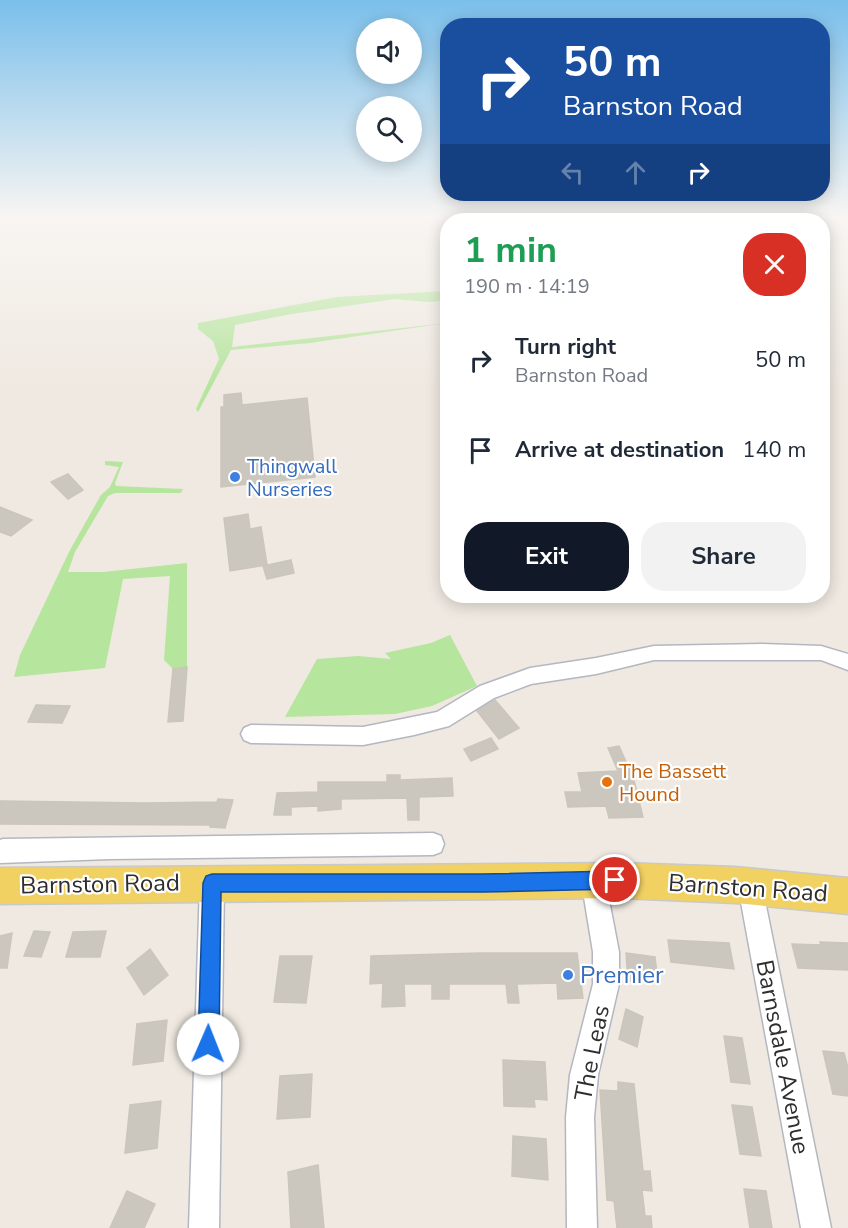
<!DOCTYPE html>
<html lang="en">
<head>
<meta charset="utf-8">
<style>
  :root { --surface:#fff; --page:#f2f2f3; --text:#1f2937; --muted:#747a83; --accent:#111827 }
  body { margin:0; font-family:"Nunito Sans",sans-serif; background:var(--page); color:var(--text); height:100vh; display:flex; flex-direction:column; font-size:22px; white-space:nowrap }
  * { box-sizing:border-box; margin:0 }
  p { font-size:20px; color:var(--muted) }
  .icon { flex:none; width:33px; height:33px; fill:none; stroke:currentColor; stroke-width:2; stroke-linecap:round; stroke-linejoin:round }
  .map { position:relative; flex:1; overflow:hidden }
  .sheet { position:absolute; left:440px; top:213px; width:390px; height:390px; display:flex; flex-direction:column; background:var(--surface); border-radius:24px; box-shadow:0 3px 15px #0003 }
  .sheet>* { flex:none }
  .banner { position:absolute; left:440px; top:18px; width:390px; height:183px; border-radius:24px; box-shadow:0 3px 15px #0003; background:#1a4fa0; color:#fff; overflow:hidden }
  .buttons { position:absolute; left:356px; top:18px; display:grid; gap:12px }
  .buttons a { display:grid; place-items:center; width:66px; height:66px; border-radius:50%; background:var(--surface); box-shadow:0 3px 15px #0003; font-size:30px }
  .pin { position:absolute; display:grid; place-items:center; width:51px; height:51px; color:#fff; margin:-26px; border:3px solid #fff; border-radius:50%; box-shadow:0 2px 6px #0007 }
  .me { position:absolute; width:66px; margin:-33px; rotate:1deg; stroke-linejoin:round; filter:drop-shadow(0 0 4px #0008) }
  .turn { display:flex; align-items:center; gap:21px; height:126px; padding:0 24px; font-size:27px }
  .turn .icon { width:78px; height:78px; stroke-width:2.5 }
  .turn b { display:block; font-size:42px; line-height:51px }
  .lanes { display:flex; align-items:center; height:57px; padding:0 24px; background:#0003; justify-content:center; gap:30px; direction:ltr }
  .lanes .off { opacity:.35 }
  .round { display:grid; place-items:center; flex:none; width:63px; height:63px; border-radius:24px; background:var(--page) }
  .head { display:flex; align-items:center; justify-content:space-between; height:102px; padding:0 24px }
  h1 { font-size:36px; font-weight:700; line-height:45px; color:#1e9e55 }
  .cta { display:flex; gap:12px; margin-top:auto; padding:12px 24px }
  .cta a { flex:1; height:69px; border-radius:24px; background:var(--accent); color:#fff; font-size:24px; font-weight:700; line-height:69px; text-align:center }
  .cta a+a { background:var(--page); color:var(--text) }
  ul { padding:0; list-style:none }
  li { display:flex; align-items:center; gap:18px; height:90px; padding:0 24px }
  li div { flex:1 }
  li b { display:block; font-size:22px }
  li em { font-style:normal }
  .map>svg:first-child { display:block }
  .green { fill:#b6e59e }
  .building { fill:#cbc7bf; stroke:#cbc5ba; stroke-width:1.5 }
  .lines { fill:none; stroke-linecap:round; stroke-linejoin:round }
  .minor-casing { stroke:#b4b7c1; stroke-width:3 }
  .primary-casing { stroke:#c9c9c9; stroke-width:3 }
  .minor { fill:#fff; fill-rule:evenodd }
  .primary { fill:#f2d163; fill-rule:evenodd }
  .route { fill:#1a73e8; stroke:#114b97; stroke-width:1.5 }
  .shop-dot { fill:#3f7fe0; stroke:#fff; stroke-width:2 }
  .food-dot { fill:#e8710a; stroke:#fff; stroke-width:2 }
  .labels { text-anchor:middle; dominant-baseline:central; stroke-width:4.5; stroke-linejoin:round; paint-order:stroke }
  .shop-label { font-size:20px; fill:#366cbe; stroke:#fff; text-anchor:start }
  .food-label { font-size:20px; fill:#c56008; stroke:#fff; text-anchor:start }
  .near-street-label { font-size:24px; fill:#2e2e2e; stroke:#fff }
  .near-shop-label { font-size:24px; fill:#366cbe; stroke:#fff; text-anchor:start }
</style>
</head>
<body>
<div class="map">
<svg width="848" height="1228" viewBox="0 0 848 1228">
  <rect width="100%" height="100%" fill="#efe9e1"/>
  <!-- green -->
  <g class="green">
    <polygon points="447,291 447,300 429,302 395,299 292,314 235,325 232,347 447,323 310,343 231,350 198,412 196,409 219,359 213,341 198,329 198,323 337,297"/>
    <polygon points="105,461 123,462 115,483 116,486 183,489 181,493 115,493 108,496 75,552 68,572 103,572 187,563 187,667 173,669 164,660 170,576 123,579 105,668 14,677 20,655 70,550 101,495 110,487 119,467 105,465"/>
    <polygon points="450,635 477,686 432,706 395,714 285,717 317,659 358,656 391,659 385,653 431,643"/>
  </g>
  <!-- building -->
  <g class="building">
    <polygon points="241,393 242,405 307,398 315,477 221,487 221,407 224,407 224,395"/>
    <polygon points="68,474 83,490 68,499 51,482"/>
    <polygon points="0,507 32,520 11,536 0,532"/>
    <polygon points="248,514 250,529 261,527 267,565 230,571 224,518"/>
    <polygon points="291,560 294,573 267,579 263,566"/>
    <polygon points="187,667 183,721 168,722 173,669"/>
    <polygon points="495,700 519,728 499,739 477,711"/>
    <polygon points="36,705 70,706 62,723 28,722"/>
    <polygon points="491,738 498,749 471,761 464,749"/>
    <polygon points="619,746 627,764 630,764 643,817 609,818 606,806 568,807 565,792 582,792 578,773 618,771 608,748"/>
    <polygon points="387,775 400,775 400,780 452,778 453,796 419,797 419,820 408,820 407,798 341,799 341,809 318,811 318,806 291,807 291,815 274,815 277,793 318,792 318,782 387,782"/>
    <polygon points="218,799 233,800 225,828 210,827 210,825 0,824 0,801 146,803 217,802"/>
    <polygon points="34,931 50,932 41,957 24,956"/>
    <polygon points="106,931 100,957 66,957 73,932"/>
    <polygon points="12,933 7,968 0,968 0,936"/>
    <polygon points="668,940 729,943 734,969 671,962"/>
    <polygon points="820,942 848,943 848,970 798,968 792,944 821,945"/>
    <polygon points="150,949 168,975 144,995 127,968"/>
    <polygon points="481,953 577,953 583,998 558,999 557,983 517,984 519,1003 508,1003 506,984 449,984 449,999 432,999 432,984 404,984 405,1006 382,1007 383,983 370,984 371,956"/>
    <polygon points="626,953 655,957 658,983 628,981"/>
    <polygon points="280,956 312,956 306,1003 274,1002"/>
    <polygon points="626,1009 643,1017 637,1047 619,1039"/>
    <polygon points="167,1020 163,1061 133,1065 137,1024"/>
    <polygon points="724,1036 742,1038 750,1084 731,1082"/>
    <polygon points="823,1051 844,1053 848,1068 848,1096 833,1094"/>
    <polygon points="503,1060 545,1062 547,1100 534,1099 535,1107 504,1106"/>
    <polygon points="312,1074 310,1117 277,1119 280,1076"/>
    <polygon points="618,1082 634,1084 643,1171 650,1171 652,1191 642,1190 645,1216 651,1216 652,1228 617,1228 614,1201 607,1200 600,1090 618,1091"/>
    <polygon points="161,1101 157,1148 125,1153 130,1105"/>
    <polygon points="732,1105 752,1107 761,1156 740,1154"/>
    <polygon points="513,1136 546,1139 548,1180 512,1176"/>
    <polygon points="318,1165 324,1228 291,1228 288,1172"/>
    <polygon points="744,1189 766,1191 772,1228 750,1228"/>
    <polygon points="127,1191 155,1204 144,1228 110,1228"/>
  </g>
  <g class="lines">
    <!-- minor casing -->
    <g class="minor-casing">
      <g id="minor">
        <polygon points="762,644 821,646 848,654 848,670 821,660 654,660 596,674 531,684 494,698 449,726 414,735 363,745 251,743 244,740 241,734 244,728 251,725 363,727 437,712 480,686 530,668 596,658 654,646"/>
        <polygon points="433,833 441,836 444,844 441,852 433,855 110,859 0,863 0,840 3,839"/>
        <polygon points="593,867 601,871 605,879 619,952 619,984 598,1075 594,1117 597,1228 567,1228 566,1117 570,1075 593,984 593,952 581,879 585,871"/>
        <polygon points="212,871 220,875 224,883 219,1228 189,1228 200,883 204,875"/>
        <polygon points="750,874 758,878 762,886 831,1228 801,1228 738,886 742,878"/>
      </g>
    </g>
    <!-- primary casing -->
    <g class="primary-casing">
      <polygon id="primary" points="621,863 735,867 848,878 848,914 735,903 621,898 0,904 0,868"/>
    </g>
    <!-- minor -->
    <use href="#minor" class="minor"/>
    <!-- primary -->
    <use href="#primary" class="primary"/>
  </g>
  <!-- sky -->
  <linearGradient id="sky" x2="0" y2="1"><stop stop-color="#7abfeb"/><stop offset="0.56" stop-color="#f8f5f2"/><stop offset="1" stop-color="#f8f5f2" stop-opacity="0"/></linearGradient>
  <rect width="848" height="387" fill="url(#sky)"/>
  <!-- route -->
  <polygon class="route" points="615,871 622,874 624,880 622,886 615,889 483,892 221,892 219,1044 216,1051 208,1054 201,1051 198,1044 203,883 206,876 212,874 483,874"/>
  <!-- markers -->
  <g class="shop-dot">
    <circle cx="235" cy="477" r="6"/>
    <circle cx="568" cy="975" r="6"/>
  </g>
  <circle class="food-dot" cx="607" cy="782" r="6"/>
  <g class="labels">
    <!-- shop labels -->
    <g class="shop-label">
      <text x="247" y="466">Thingwall<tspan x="247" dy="23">Nurseries</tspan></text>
    </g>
    <!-- food labels -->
    <g class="food-label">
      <text x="619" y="771">The Bassett<tspan x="619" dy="23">Hound</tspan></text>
    </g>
    <!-- near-street labels -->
    <g class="near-street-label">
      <text transform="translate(100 884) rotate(-1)">Barnston Road</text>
      <text transform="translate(748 888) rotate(4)">Barnston Road</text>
      <text transform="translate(592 1053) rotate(-79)">The Leas</text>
      <text transform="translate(783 1057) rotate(79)">Barnsdale Avenue</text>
    </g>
    <!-- near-shop labels -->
    <g class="near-shop-label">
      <text x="580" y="975">Premier</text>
    </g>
  </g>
</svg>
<div class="buttons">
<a><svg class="icon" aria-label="sound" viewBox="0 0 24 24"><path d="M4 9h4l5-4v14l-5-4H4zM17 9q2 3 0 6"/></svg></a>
<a><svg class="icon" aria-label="search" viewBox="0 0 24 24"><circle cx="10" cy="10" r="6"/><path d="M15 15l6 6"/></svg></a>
</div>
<div class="pin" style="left:615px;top:880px;background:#d93025"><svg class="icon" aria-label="arrive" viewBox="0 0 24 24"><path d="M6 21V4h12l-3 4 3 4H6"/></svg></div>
<svg class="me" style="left:208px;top:1044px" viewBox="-20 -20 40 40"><circle r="19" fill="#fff"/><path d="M0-13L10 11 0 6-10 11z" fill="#1a73e8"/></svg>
<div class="banner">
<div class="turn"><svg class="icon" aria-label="right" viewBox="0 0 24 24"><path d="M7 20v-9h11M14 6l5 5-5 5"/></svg><div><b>50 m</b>Barnston Road</div></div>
<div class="lanes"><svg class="icon off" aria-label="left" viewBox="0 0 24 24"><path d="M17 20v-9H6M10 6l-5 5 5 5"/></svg><svg class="icon off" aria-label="ahead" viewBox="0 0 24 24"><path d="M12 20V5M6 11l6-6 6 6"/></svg><svg class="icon" aria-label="right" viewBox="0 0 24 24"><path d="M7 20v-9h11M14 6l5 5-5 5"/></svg></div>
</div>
<section class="sheet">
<div class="head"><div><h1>1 min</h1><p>190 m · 14:19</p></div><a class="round" style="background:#d93025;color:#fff"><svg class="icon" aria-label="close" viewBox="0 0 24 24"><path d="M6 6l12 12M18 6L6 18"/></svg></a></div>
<ul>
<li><svg class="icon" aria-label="right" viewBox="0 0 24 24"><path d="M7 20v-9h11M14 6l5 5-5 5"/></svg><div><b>Turn right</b><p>Barnston Road</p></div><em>50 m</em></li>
<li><svg class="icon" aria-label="arrive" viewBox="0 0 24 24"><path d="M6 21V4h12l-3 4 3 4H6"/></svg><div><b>Arrive at destination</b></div><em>140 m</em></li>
</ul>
<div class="cta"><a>Exit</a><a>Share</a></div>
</section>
</div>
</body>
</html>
